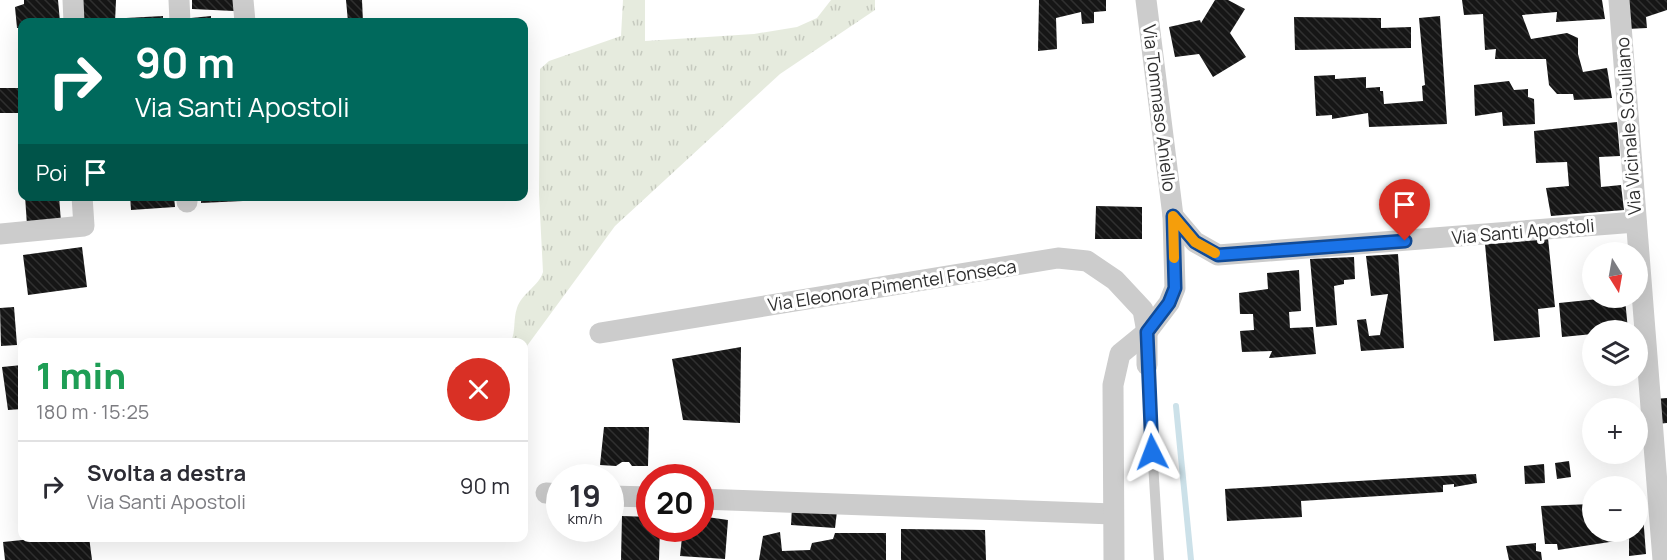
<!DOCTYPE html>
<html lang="it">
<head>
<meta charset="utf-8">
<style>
  :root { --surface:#fff; --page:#f7f7f7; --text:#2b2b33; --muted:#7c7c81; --line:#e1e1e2 }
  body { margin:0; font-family:Manrope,sans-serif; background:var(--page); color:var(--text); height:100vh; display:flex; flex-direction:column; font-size:22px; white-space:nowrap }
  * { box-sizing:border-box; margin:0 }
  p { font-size:20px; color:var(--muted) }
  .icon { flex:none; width:33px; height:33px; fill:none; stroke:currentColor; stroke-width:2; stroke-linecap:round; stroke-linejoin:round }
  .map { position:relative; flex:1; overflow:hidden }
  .panel { position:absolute; left:18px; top:338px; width:510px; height:204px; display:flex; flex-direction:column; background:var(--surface); border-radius:12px; box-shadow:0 6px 24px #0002 }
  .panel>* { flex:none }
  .hud { position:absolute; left:18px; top:18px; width:510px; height:183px; border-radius:12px; box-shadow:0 6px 24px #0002; background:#00695c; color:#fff; overflow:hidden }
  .needle { width:39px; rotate:169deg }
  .tools { position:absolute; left:1582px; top:242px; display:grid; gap:12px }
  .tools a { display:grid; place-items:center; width:66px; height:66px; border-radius:50%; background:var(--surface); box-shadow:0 6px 24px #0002; font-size:30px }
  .speed { position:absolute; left:546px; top:464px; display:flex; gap:12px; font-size:30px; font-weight:700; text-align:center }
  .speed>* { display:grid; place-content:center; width:78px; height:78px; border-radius:50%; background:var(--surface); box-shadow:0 6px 24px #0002; line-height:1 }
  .speed small { font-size:15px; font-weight:400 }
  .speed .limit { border:9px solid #d22; background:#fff; color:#111 }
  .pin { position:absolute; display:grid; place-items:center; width:51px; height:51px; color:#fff; margin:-62px -26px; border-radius:50% 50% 50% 0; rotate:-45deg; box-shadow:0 0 6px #0007 }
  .pin .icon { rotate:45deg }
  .me { position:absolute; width:66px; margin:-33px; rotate:357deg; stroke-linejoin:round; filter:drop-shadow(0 0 4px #0008) }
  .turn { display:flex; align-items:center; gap:21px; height:126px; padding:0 18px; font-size:27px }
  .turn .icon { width:78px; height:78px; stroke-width:2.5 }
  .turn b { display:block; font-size:42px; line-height:51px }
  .then { display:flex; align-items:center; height:57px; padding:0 18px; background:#0003; gap:12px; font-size:22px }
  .round { display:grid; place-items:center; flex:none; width:63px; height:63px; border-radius:32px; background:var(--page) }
  .head { display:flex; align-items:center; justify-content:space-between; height:102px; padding:0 18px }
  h1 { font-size:36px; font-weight:800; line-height:45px; color:#1e9e55 }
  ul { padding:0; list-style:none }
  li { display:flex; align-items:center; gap:18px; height:90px; padding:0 18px; border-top:2px solid var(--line) }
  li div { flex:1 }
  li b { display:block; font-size:22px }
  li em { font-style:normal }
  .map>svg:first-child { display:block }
  .grass { fill:url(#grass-tufts) }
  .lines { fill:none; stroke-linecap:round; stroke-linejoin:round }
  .stream { stroke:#cce1e9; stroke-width:6 }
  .building { fill:url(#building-back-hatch) }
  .lane { stroke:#ccc; stroke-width:10 }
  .street { stroke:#ccc; stroke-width:21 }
  .route-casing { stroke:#114b97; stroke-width:15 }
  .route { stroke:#1a73e8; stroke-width:10 }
  .slow { stroke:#f59e0b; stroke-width:10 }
  .labels { text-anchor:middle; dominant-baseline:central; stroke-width:6; stroke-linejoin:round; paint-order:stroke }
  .street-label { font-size:18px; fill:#2f2f2f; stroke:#fff }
</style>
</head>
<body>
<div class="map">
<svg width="1667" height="560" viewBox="0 0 1667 560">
  <defs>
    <pattern id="grass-tufts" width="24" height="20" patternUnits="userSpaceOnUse" patternTransform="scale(1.5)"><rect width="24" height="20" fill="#e6ebde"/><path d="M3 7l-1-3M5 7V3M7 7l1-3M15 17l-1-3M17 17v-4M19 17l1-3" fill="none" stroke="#c6cabf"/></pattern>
    <pattern id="building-back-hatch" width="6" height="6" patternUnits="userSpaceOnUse" patternTransform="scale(1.5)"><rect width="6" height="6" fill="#161616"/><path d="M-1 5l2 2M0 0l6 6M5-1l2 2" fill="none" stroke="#303030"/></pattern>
  </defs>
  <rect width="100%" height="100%" fill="#fff"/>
  <!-- grass -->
  <path class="grass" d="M623 0H645V41L754 34 797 27 817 18 831 0H875V10L780 74 615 226 524 350V342H511C516 331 513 319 517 308 522 293 539 286 543 272L539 194 540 69 549 61 621 36Z"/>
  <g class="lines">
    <!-- stream -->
    <polyline class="stream" points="1176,406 1191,560"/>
  </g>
  <!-- building -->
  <g class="building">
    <polygon points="24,0 58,0 60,22 22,22 22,28 17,28 15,7 24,4"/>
    <polygon points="81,0 116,0 115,22 82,22"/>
    <polygon points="192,0 234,0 234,11 192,9"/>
    <polygon points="346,0 362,0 363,22 348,22"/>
    <polygon points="1039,0 1106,0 1106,11 1094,12 1094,23 1082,24 1081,12 1056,18 1057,49 1038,51"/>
    <polygon points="1215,0 1228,0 1245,9 1230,33 1246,57 1213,77 1199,54 1175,57 1169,27 1200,20 1201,23"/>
    <polygon points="1462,0 1602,0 1605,19 1556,22 1557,12 1522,15 1531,39 1567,33 1578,38 1578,54 1583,72 1607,68 1612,98 1574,100 1573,94 1557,94 1549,85 1546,59 1495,59 1496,49 1485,50 1483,14 1464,15"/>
    <polygon points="1625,0 1667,0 1667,10 1646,17 1647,28 1627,29"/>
    <polygon points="163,16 163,22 126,22 126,18"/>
    <polygon points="211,16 211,22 191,22 191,18"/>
    <polygon points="1440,16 1447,124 1369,127 1368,113 1332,119 1332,115 1316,116 1314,76 1335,75 1335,79 1366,77 1366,88 1380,87 1380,91 1383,91 1384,104 1423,101 1422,86 1425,85 1419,18"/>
    <polygon points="1294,17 1381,18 1381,28 1411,27 1411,48 1295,50"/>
    <polygon points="1509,81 1514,90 1528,89 1528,97 1534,99 1535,124 1503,126 1502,112 1475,116 1474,85"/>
    <rect x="0" y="88" width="22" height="25"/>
    <polygon points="1617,122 1620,156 1599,157 1601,187 1621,185 1624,210 1551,216 1546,188 1569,186 1567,162 1536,163 1534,131"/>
    <polygon points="25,196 59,196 61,222 27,225"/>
    <polygon points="130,196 174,196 175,207 131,210"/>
    <polygon points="201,196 243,196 243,201 201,203"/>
    <polygon points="1096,206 1142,207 1142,239 1095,239"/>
    <polygon points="1548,238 1555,307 1538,309 1540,337 1494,341 1485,244"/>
    <polygon points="82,247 87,287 28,295 23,255"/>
    <polygon points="1398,254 1404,348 1361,351 1357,320 1366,319 1369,336 1380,335 1388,294 1371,296 1366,256"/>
    <polygon points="1354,257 1355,279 1344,280 1344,284 1334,286 1337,325 1316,327 1310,259"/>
    <polygon points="1299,270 1301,311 1289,312 1290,328 1313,327 1316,354 1269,358 1272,351 1242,352 1240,331 1254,330 1253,314 1240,314 1239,293 1268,289 1267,273"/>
    <polygon points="1608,298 1608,300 1625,299 1628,330 1593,330 1593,334 1562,337 1559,303"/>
    <polygon points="14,307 17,345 1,346 0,308"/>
    <polygon points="741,347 740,423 683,420 672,359"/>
    <polygon points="22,365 22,409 8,410 2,367"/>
    <polygon points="1667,398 1667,423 1656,424 1655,399"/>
    <polygon points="604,427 649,427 648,466 632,466 629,462 622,462 616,466 600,465"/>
    <polygon points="1569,461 1571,477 1557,479 1555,463"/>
    <polygon points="1544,464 1545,483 1525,484 1524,466"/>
    <polygon points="1476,474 1477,483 1454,487 1454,484 1443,485 1443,492 1301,501 1302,517 1227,521 1225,489"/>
    <polygon points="1592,504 1593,531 1638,531 1638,516 1643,515 1646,554 1629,556 1629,539 1558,550 1557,544 1545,544 1541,506"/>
    <polygon points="792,508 837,511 835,528 791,525"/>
    <polygon points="622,516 650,517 650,528 660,528 659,560 621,560"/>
    <polygon points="700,516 728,520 725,559 680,556 683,528 700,528"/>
    <polygon points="901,529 985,530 986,560 901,560"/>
    <polygon points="780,532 782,551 810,550 812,543 833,539 835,533 886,533 886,560 759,560 763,536"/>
    <polygon points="51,537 89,537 92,560 5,560 3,542"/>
    <polygon points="1536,543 1536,551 1541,552 1542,560 1509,560 1506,546"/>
  </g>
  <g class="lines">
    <!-- lane -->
    <polyline class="lane" points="1147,365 1159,560"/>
    <!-- street -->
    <g class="street">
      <polyline points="73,0 74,22"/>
      <polyline points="179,0 180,22"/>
      <polyline points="243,0 245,22"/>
      <polyline points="1619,0 1663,560"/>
      <polyline points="187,196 187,202"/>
      <polyline points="1173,216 1195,242 1218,255 1636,222"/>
      <polyline points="0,234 84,226 82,196"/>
      <polyline points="600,333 1058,258 1087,261 1115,280 1143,310 1147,332 1147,365"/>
      <polyline points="546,493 560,494"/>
      <polyline points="610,496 650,497"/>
      <polyline points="700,499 1113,514"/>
      <polyline points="1114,560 1113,385 1120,354 1147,332 1169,303 1175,288 1173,216 1146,0"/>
    </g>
  </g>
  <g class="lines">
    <!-- route casing -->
    <g class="route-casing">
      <polyline id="route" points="1152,452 1147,332 1169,303 1175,288 1173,216 1195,242 1218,255 1405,241"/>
    </g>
    <!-- route -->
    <use href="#route" class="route"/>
    <!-- slow -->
    <polyline class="slow" points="1174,258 1173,216 1195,242 1215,253"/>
  </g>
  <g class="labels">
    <!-- street labels -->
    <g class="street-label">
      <text transform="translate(1160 108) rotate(83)">Via Tommaso Aniello</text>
      <text transform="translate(1628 126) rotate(-94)">Via Vicinale S.Giuliano</text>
      <text transform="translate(1523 231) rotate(-5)">Via Santi Apostoli</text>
      <text transform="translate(892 285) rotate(-9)">Via Eleonora Pimentel Fonseca</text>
    </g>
  </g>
</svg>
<div class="tools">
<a><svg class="needle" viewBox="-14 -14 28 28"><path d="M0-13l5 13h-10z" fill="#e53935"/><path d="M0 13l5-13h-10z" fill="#7c7c81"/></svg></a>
<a><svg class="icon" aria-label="layers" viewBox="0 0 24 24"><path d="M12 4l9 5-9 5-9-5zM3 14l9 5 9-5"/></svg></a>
<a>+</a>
<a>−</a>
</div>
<div class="speed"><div>19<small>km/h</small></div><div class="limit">20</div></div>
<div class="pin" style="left:1405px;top:241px;background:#d93025"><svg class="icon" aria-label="arrive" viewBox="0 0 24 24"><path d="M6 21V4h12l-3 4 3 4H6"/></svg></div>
<svg class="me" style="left:1152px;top:452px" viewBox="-20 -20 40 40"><path d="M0-17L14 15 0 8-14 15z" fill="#1a73e8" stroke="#fff" stroke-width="4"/></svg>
<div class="hud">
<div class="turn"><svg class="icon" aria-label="right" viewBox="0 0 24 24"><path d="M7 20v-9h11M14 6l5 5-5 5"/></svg><div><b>90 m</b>Via Santi Apostoli</div></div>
<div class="then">Poi<svg class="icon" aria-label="arrive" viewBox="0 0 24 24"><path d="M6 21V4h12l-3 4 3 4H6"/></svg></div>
</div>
<section class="panel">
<div class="head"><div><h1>1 min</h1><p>180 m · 15:25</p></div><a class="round" style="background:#d93025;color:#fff"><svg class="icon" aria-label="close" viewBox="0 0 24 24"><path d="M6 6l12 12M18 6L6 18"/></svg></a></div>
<ul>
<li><svg class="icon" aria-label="right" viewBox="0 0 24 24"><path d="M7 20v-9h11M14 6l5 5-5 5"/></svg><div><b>Svolta a destra</b><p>Via Santi Apostoli</p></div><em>90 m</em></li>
</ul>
</section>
</div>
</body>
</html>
